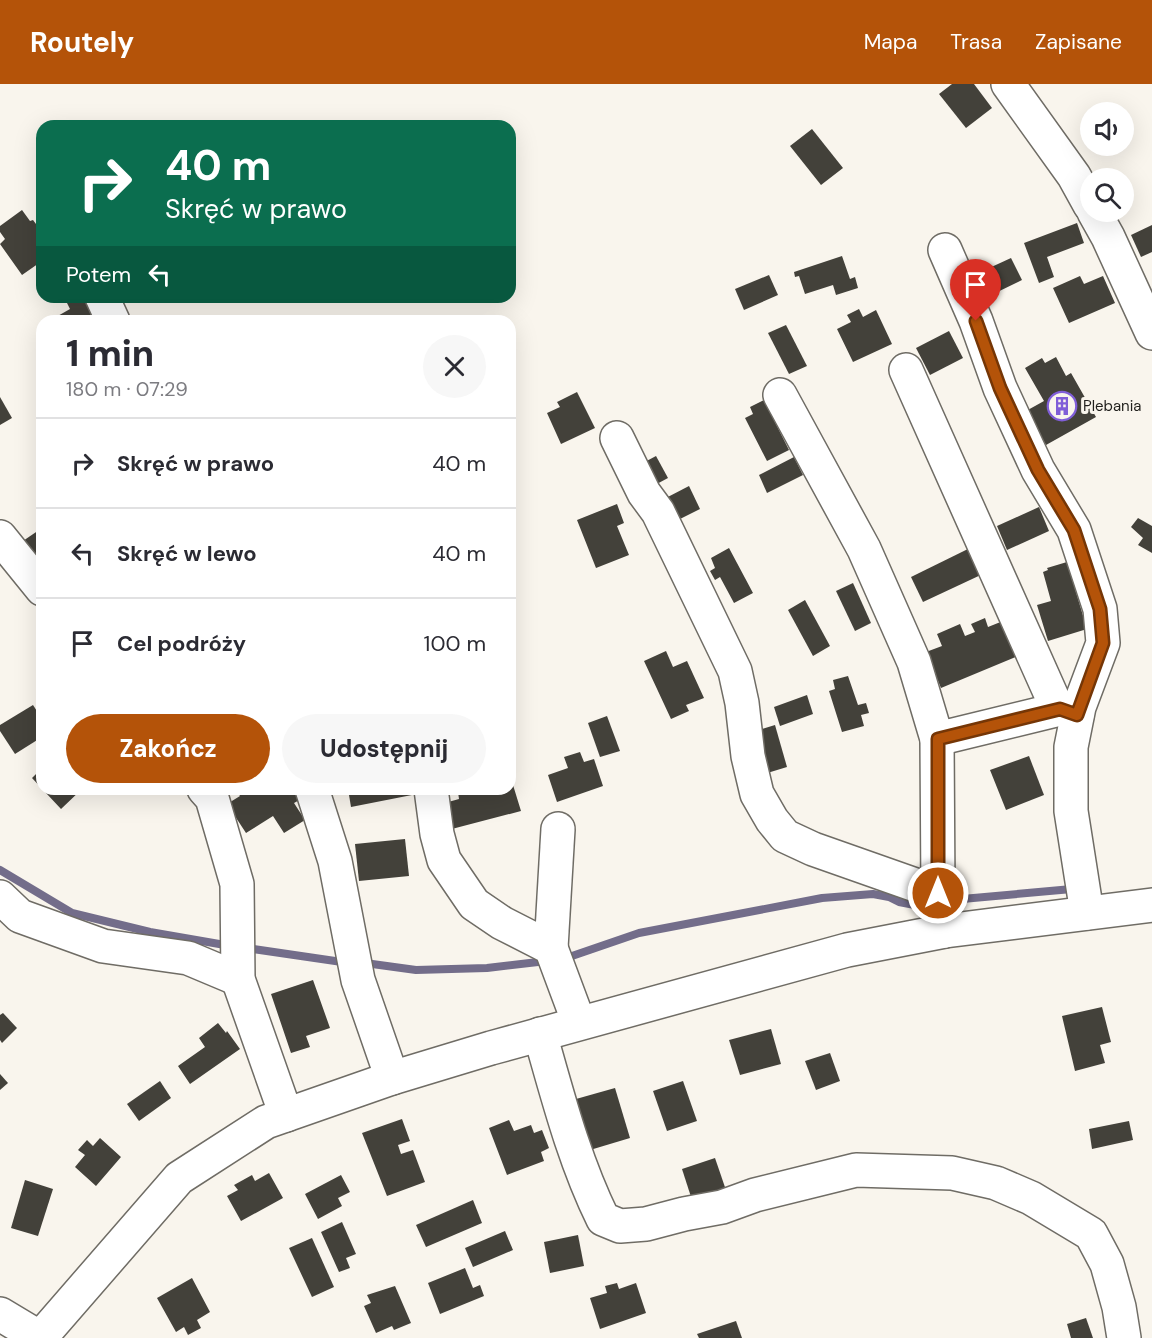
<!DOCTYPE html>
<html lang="pl">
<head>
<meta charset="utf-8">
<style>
  :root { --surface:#fff; --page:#f7f7f7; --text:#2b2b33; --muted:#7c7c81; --line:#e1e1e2; --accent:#b45309 }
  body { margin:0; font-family:"DM Sans",sans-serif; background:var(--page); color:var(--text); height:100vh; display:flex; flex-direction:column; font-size:22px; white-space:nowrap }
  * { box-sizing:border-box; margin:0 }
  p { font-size:20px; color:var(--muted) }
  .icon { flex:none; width:33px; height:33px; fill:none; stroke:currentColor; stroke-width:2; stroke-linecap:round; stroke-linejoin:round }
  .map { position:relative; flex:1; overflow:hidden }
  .details { position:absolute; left:36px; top:231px; width:480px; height:480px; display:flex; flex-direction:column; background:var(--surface); border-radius:18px; box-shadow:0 6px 24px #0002 }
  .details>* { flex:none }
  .guide { position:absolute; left:36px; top:36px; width:480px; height:183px; border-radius:18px; box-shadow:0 6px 24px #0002; background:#0b6e4f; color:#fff; overflow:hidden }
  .fabs { position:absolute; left:1080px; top:18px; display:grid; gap:12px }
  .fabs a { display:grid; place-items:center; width:54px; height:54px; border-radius:50%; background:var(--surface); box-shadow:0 6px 24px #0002; font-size:30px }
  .pin { position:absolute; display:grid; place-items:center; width:51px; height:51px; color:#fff; margin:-62px -26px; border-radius:50% 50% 50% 0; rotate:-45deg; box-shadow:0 0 6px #0007 }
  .pin .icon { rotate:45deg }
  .me { position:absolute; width:66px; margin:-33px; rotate:0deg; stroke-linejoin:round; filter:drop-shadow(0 0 4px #0008) }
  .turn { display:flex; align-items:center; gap:21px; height:126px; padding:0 30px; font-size:27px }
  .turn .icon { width:78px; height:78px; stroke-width:2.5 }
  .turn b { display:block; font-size:42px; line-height:51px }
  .then { display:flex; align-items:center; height:57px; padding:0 30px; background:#0003; gap:12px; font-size:22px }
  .round { display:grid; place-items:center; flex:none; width:63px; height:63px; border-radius:32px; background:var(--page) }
  .summary { display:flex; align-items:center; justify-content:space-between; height:102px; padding:0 30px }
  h1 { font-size:36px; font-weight:800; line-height:45px }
  .primary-button { display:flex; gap:12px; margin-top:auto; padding:12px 30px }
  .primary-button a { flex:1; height:69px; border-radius:36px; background:var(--accent); color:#fff; font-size:24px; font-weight:800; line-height:69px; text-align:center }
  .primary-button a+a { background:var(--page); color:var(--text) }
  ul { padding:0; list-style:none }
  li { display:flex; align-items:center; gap:18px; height:90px; padding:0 30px; border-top:2px solid var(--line) }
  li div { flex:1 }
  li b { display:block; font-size:22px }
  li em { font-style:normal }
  header { display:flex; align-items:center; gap:36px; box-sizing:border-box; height:84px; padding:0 30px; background:var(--accent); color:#fff }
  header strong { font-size:28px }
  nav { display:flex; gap:33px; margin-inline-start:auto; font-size:21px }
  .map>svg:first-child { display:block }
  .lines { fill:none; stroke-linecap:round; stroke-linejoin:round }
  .stream { stroke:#736d8a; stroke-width:8 }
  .building { fill:#43413a }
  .minor-casing { stroke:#6f6c65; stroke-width:36 }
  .minor { stroke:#fff; stroke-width:33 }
  .route-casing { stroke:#753606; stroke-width:15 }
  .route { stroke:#b45309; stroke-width:10 }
  .labels { text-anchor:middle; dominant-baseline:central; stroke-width:6; stroke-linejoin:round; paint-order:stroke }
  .poi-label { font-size:15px; fill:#201f1c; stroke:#f9f5ed; text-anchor:start }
</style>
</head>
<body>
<header>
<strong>Routely</strong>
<nav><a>Mapa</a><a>Trasa</a><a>Zapisane</a></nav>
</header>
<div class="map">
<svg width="1152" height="1254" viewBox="0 0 1152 1254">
  <rect width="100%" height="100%" fill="#f9f5ed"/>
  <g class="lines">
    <!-- stream -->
    <g class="stream">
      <polyline points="0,786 72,829 150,848 225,861"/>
      <polyline points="951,816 1072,805"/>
      <polyline points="246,864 342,878"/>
      <polyline points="572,872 639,849 822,814 873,810 889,813 899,818 920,822 931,820"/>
      <polyline points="365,879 416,886 487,884 538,878"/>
    </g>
  </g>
  <!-- building -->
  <g class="building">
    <polygon points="952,0 974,0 992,24 966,44 939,10"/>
    <polygon points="812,45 843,84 821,101 790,62"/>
    <polygon points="22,126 30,137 33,136 42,148 42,177 22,191 0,160 5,155 0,148 0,142"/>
    <polygon points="1077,139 1084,159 1047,173 1054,193 1039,199 1024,159"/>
    <polygon points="1152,141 1152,168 1141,173 1131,151"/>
    <polygon points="842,172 850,195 855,193 858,204 836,211 833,201 805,210 799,192 795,193 794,188"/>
    <polygon points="1011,174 1022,196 985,214 974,191"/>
    <polygon points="769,191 778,211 744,226 735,205"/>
    <polygon points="1080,192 1084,200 1103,192 1115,219 1069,239 1053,204"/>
    <polygon points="73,213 80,213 83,218 91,214 103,237 58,237 56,233 70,225 66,217"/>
    <polygon points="859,225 863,233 876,226 892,260 853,278 837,245 851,238 847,231"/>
    <polygon points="786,241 807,282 789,290 768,249"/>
    <polygon points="949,247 963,274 930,291 916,264"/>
    <polygon points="1056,273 1066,292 1071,289 1096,333 1046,361 1026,327 1044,317 1025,284 1042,274 1045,279"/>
    <polygon points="577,308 595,344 561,360 547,329 560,323 557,318"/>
    <polygon points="0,313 12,334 0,341"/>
    <polygon points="764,316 789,366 767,377 745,334 753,330 750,323"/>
    <polygon points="656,372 668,394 653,402 641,380"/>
    <polygon points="794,373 803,391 767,409 759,391"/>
    <polygon points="689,402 700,425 674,438 662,416"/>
    <polygon points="617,420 624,439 617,442 629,471 596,484 577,436"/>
    <polygon points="1039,423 1049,447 1007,466 997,442"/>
    <polygon points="1138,434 1152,442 1152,469 1138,461 1143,454 1131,443"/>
    <polygon points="42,444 42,479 37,482 20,459"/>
    <polygon points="972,463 985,489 923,518 911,493"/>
    <polygon points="729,464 753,509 734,519 720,493 715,496 710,487 715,484 711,474"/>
    <polygon points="1067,478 1087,545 1048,557 1037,521 1051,517 1043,488 1048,486 1047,484"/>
    <polygon points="853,499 871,539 855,547 836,507"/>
    <polygon points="805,516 830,562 813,572 788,526"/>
    <polygon points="985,534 988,543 1003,537 1018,572 941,604 926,568 942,562 937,550 960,540 965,552 975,548 971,540"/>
    <polygon points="666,567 673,583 687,577 704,614 686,621 689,627 671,635 644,577"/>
    <polygon points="848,592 858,621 866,619 869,629 861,631 864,642 842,648 829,607 835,605 833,596"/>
    <polygon points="807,611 813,630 780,642 774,623"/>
    <polygon points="33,621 42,635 42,653 15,670 0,647 0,641"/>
    <polygon points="607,632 620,667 600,673 588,639"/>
    <polygon points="775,641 787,683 764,690 752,648"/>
    <polygon points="580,668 584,678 594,675 603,702 557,718 548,691 568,684 564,673"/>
    <polygon points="1029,672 1044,711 1006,726 990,686"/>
    <polygon points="42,684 42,705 82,705 61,725 32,694"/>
    <polygon points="513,701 521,727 448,746 441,720 459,715 458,708 472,705 473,711 497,705 510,705 510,702"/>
    <polygon points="235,705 297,705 303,714 294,719 305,736 284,749 273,732 246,749 227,720 240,712"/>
    <polygon points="348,705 416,705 417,710 351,723"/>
    <polygon points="405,755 409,792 359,797 355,760"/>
    <polygon points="313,896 330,944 306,952 310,963 291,969 271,910"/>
    <polygon points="1102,923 1111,958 1100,961 1105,979 1075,987 1062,932"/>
    <polygon points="3,929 17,944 2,959 0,956 0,931"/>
    <polygon points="218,939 226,949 227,947 240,965 190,1000 178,982 205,963 199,954"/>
    <polygon points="771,945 781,980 740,991 729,956"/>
    <polygon points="830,969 840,997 816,1006 805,977"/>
    <polygon points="0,990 8,999 0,1006"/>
    <polygon points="160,997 171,1014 139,1037 127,1020"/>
    <polygon points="683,997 697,1037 667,1047 653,1007"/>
    <polygon points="615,1004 630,1054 590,1066 576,1015"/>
    <polygon points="402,1035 410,1057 398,1061 401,1070 413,1066 425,1098 387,1112 362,1049"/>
    <polygon points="509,1036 514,1047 531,1041 534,1049 542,1046 549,1064 541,1068 544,1077 507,1091 489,1044"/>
    <polygon points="1129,1037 1133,1056 1092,1065 1089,1045"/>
    <polygon points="100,1054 121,1073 96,1102 75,1083 85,1071 78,1066 87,1056 93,1062"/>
    <polygon points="715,1074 728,1112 692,1116 682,1085"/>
    <polygon points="269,1089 283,1114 241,1137 227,1112 238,1106 234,1101 252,1091 255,1097"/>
    <polygon points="341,1091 350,1108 338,1114 342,1122 318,1135 305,1110"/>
    <polygon points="25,1096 53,1105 38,1152 11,1144"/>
    <polygon points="473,1116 482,1139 426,1163 416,1141"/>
    <polygon points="342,1138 356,1170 346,1174 350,1184 339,1188 321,1148"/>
    <polygon points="505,1147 513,1166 473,1183 465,1164"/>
    <polygon points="578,1151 584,1182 550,1189 544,1158"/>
    <polygon points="312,1154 334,1203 312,1213 289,1164"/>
    <polygon points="465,1184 473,1204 480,1201 484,1212 440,1230 428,1199"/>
    <polygon points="192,1194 210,1228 197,1236 201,1244 188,1251 184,1243 176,1248 157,1214"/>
    <polygon points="617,1199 619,1205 636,1199 646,1229 600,1245 590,1214 607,1209 605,1202"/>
    <polygon points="395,1202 411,1239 394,1246 392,1242 376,1249 364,1222 371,1219 367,1211"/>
    <polygon points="1086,1234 1093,1254 1071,1254 1067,1240"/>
    <polygon points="736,1237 742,1254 699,1254 697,1250"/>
  </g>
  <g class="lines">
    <!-- minor casing -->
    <g class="minor-casing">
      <g id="minor">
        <polyline points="1008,0 1074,92 1090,121"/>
        <polyline points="1094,128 1108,153 1152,249"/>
        <polyline points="945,166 976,237 1000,304 1038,386 1074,446 1100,525 1103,559 1079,623 1071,663 1071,727 1087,829"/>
        <polyline points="102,213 113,237"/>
        <polyline points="906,286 1053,615 1060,625 1077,631"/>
        <polyline points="780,311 864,465 914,578 937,655 1060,625"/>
        <polyline points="617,354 644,409 658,428 735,587 742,619 748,672 757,710 772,736 785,752 813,765 938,809 945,847"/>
        <polyline points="0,453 42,505"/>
        <polyline points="937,655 938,809"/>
        <polyline points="204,705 212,714 237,800 238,895 286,1031"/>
        <polyline points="312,705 335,777 358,896 392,994"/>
        <polyline points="431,705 437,750 444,776 474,820 502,839 551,864 579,939"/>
        <polyline points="0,813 20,832 103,862 188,874 238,895"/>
        <polyline points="551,864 558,745"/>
        <path d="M540 950C558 1013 574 1076 603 1135L620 1142 646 1140 684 1130 722 1123 755 1111 856 1086 952 1089 996 1099 1031 1114 1091 1150 1107 1180 1119 1223 1124 1254"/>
        <polyline points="0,1230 40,1254"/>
        <polyline points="40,1254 179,1094 266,1038 392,994 491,964 847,866 945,847 1152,821"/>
      </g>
    </g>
    <!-- minor -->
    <use href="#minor" class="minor"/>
  </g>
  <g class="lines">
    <!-- route casing -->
    <g class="route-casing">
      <polyline id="route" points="938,809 938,655 1060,625 1077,631 1103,559 1100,525 1074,446 1038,386 1000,304 976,237"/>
    </g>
    <!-- route -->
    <use href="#route" class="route"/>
  </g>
  <!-- icons -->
  <defs>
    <g id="building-ring" transform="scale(1.5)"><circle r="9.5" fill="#f9f5ed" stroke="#805ed8" stroke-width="1.5"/><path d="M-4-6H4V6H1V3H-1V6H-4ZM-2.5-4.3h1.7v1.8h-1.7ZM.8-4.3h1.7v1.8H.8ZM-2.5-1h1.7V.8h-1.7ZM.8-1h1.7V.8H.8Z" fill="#805ed8"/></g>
  </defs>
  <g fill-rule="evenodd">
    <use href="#building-ring" x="1062" y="322"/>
  </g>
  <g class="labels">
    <!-- poi labels -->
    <g class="poi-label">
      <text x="1083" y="322">Plebania</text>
    </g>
  </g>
</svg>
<div class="fabs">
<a><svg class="icon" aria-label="sound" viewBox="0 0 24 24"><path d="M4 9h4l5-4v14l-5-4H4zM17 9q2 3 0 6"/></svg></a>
<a><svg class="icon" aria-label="search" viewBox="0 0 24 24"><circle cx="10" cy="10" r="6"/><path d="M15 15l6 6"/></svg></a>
</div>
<div class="pin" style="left:976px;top:237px;background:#d93025"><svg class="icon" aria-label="arrive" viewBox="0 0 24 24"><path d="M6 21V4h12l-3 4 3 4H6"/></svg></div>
<svg class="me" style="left:938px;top:809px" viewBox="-20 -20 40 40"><circle r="17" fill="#b45309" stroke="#fff" stroke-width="3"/><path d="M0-11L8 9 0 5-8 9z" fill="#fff"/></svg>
<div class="guide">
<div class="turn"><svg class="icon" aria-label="right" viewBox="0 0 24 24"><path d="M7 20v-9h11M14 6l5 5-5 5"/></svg><div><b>40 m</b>Skręć w prawo</div></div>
<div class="then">Potem<svg class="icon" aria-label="left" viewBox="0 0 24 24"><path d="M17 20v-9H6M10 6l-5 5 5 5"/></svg></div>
</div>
<section class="details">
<div class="summary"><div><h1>1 min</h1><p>180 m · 07:29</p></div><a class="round"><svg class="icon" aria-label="close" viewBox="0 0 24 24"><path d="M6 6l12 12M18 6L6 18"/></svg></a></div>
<ul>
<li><svg class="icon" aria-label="right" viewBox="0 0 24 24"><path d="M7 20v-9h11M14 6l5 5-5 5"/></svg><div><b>Skręć w prawo</b></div><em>40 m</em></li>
<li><svg class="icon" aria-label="left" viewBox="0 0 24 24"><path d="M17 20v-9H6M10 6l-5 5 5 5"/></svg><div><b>Skręć w lewo</b></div><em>40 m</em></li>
<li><svg class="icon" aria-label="arrive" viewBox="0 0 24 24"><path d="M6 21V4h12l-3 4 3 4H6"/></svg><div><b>Cel podróży</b></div><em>100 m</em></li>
</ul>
<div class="primary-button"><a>Zakończ</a><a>Udostępnij</a></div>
</section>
</div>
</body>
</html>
